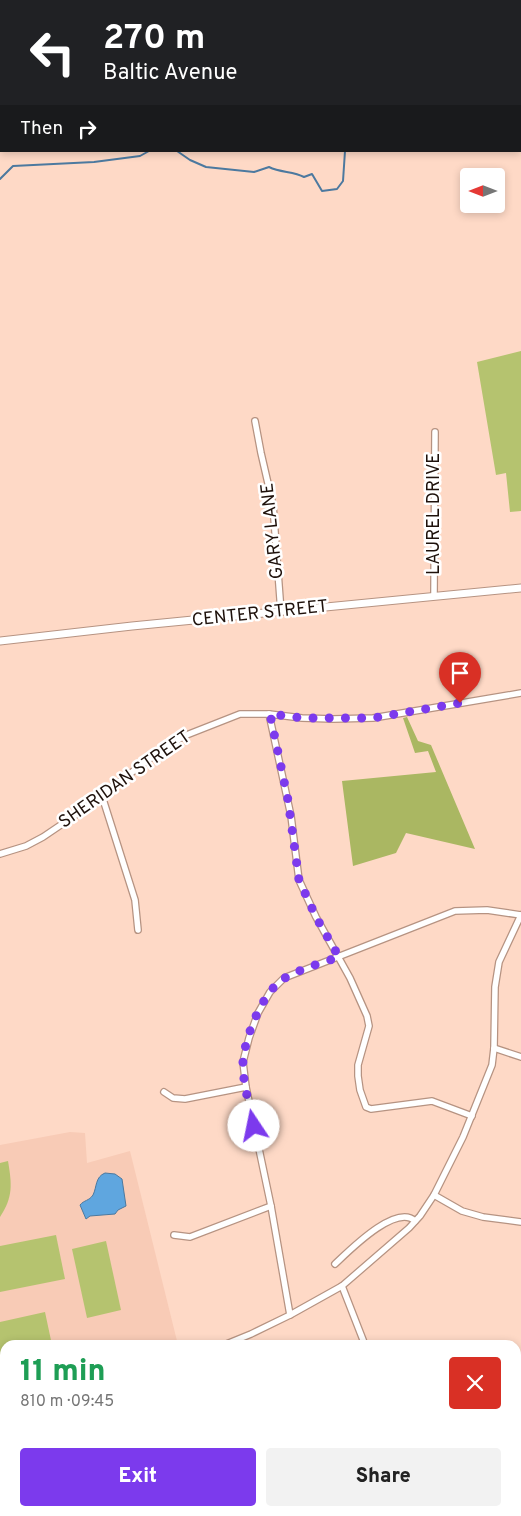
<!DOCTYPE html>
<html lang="en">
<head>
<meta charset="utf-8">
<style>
  :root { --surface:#fff; --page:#f2f2f2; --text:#222; --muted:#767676; --accent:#7c3aed }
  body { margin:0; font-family:Overpass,sans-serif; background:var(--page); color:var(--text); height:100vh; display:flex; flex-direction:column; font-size:19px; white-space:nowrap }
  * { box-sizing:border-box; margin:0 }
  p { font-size:16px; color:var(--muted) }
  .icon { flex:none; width:28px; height:28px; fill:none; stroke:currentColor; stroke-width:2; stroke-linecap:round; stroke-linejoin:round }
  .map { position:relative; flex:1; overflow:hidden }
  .details { position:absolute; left:0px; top:1340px; width:521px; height:176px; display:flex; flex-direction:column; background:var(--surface); border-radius:15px 15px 0 0; box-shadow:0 2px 8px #0003 }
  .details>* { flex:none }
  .hud { position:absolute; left:0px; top:0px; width:521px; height:152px; box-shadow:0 2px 8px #0003; background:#202124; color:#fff; overflow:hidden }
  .needle { width:32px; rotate:270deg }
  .fabs { position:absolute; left:460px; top:168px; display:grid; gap:10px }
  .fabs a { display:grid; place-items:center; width:45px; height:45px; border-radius:5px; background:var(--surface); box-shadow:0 2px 8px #0003; font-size:25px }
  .pin { position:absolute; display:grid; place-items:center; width:42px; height:42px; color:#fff; margin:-51px -21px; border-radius:50% 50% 50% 0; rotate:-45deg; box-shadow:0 0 5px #0007 }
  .pin .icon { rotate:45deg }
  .me { position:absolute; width:55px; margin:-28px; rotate:349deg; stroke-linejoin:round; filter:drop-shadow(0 0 4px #0008) }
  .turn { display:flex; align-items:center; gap:18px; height:105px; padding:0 20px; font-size:22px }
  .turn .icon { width:65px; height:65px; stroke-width:2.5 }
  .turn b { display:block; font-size:35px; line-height:42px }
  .then { display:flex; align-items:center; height:48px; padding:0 20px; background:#0003; gap:10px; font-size:19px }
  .round { display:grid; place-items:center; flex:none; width:52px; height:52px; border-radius:5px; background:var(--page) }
  .overview { display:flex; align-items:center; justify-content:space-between; height:85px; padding:0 20px }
  h1 { font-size:30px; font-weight:800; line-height:38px; color:#1e9e55 }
  .primary-button { display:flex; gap:10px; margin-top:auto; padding:10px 20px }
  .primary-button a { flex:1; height:58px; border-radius:5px; background:var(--accent); color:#fff; font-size:20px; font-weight:800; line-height:58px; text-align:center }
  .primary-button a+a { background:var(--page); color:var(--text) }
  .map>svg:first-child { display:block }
  .built { fill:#f8cbb6 }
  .green { fill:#b5c36f }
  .forest { fill:#aab762 }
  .water { fill:#5fa6df; stroke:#4c799f }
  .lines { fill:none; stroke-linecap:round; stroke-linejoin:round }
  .stream { stroke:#4c799f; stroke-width:2 }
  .minor-casing { stroke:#b69382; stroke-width:8 }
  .major-casing { stroke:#b69382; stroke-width:9 }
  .minor { stroke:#fff; stroke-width:5.5 }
  .major { stroke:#fff; stroke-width:7 }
  .route { stroke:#7c3aed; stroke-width:9; stroke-dasharray:0 16.2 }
  .labels { text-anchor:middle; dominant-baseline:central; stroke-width:5; stroke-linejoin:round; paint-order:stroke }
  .street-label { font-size:18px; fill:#1e110b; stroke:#fff }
</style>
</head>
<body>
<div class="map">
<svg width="521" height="1516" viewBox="0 0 521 1516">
  <rect width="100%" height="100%" fill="#fed9c6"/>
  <!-- built -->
  <polygon class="built" points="70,1132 85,1133 87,1163 130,1151 178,1345 5,1345 5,1397 0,1398 0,1145"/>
  <!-- green -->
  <g class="green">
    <polygon points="521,351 521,511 510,512 506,473 496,475 477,362"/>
    <path d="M8 1161C12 1185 13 1197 0 1217V1163Z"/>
    <polygon points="56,1235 65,1279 0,1292 0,1246"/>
    <polygon points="106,1241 121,1310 87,1318 72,1249"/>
    <polygon points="45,1312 52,1345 5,1345 5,1372 0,1373 0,1322"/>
  </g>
  <!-- forest -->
  <g class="forest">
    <polygon points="407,717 418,741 431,745 475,849 406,833 396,853 353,866 342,781 436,772 428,751 415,753 403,718"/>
    <polygon points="5,1407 5,1511 18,1511 16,1516 0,1516 0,1408"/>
  </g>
  <!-- water -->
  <path class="water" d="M105 1173 115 1174 122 1179 126 1206 118 1210 115 1214 90 1216 86 1219 80 1205C84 1200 89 1201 93 1195 97 1187 95 1177 105 1173Z"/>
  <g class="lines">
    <!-- stream -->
    <g class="stream">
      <polyline points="338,0 338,1"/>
      <path d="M177 151 190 160 206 167 254 172 269 167C281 173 293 171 304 177L312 174 322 191 337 189 343 181 345 151"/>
      <polyline points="0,179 13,166 94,162 140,156 149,151"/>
    </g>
    <!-- minor casing -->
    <g class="minor-casing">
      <g id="minor">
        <polyline points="238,0 247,0"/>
        <polyline points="428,0 428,1"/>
        <polyline points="255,421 261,453 273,505 281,612"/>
        <polyline points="434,596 435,432"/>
        <polyline points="269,714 291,816 299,880 316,917 350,978 367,1016 369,1026 358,1065 358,1076 360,1090 366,1107 371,1109 432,1101 472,1116"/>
        <polyline points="102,796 135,900 138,930"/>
        <polyline points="0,854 26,846 43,837 77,814 148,760 184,736 240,714 269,714 302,718 333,719 373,718 521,693"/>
        <polyline points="494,1048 521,1057"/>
        <polyline points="164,1092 173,1098 185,1099 246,1087"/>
        <polyline points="434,1195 462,1211 483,1217 521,1222"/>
        <polyline points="174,1235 190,1237 271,1206"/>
        <path d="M335 1264C349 1251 396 1203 415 1221"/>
        <polyline points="342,1286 365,1345"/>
        <polyline points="290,1315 271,1206 246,1087 243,1062 249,1038 258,1013 270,992 284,978 455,911 487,910 521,915"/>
        <polyline points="224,1345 251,1334 290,1315 342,1286 409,1228 420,1216 434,1195 463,1137 492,1065 494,1048 495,987 499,962 521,915"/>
        <polyline points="516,1371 521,1369"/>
        <polyline points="434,1511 436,1516"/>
        <polyline points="84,1516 84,1511"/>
      </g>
    </g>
    <!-- major casing -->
    <g class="major-casing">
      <polyline id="major" points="0,641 132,626 521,588"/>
    </g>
    <!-- minor -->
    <use href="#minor" class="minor"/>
    <!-- major -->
    <use href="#major" class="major"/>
  </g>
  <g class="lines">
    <!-- route -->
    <path class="route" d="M254 1126C250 1107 242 1081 243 1061 245 1037 263 990 285 978 302 968 322 963 339 957L316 917 299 880 288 800 270 714 302 718H373L460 703"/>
  </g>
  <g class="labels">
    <!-- street labels -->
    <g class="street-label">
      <text transform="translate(434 514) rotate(-90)">LAUREL DRIVE</text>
      <text transform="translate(273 531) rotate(-96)">GARY LANE</text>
      <text transform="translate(260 614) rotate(-6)">CENTER STREET</text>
      <text transform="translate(125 780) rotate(-35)">SHERIDAN STREET</text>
    </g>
  </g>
</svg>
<div class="fabs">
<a><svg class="needle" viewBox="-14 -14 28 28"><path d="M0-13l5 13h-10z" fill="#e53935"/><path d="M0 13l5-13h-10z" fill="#767676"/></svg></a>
</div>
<div class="pin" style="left:460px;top:703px;background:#d93025"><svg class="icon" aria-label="arrive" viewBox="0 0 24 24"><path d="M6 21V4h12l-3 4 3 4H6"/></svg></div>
<svg class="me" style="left:254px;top:1126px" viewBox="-20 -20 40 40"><circle r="19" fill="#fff"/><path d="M0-13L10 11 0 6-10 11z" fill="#7c3aed"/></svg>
<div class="hud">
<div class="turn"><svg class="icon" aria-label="left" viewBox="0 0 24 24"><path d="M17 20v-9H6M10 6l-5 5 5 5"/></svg><div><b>270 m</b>Baltic Avenue</div></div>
<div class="then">Then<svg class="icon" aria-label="right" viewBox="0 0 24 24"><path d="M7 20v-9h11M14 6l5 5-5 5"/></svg></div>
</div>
<section class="details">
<div class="overview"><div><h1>11 min</h1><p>810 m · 09:45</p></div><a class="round" style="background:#d93025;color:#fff"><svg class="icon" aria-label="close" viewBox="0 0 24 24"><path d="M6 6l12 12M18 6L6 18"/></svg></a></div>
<div class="primary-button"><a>Exit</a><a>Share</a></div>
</section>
</div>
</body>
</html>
